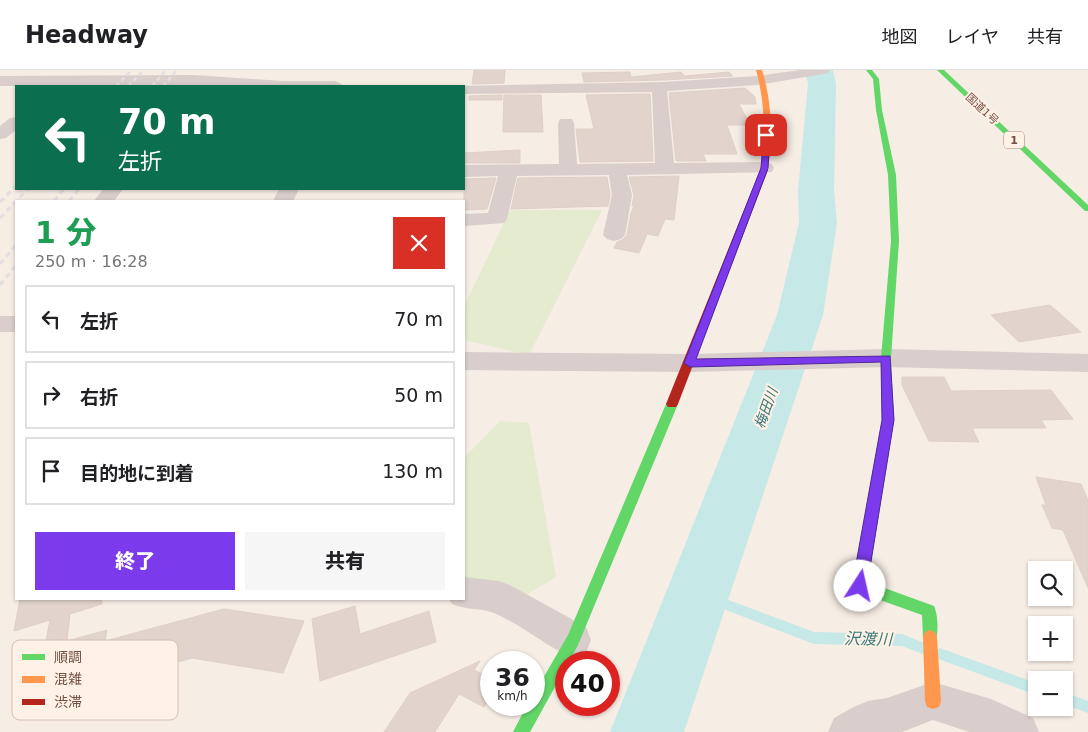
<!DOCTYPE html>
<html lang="ja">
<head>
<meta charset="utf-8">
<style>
  :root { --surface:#fff; --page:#f6f6f6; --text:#202124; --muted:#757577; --line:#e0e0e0; --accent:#7c3aed }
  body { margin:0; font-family:"DejaVu Sans","Noto Sans JP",sans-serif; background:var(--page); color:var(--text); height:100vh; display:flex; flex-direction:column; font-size:19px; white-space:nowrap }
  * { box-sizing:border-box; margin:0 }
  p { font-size:16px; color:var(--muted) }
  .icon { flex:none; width:28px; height:28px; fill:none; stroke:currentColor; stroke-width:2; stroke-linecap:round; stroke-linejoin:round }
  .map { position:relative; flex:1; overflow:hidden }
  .details { position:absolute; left:15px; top:130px; width:450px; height:400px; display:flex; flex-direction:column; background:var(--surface); border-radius:0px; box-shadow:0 1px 4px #0004 }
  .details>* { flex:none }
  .top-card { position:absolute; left:15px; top:15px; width:450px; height:105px; border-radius:0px; box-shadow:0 1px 4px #0004; background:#0b6e4f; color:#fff; overflow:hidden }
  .controls { position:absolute; left:1028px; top:491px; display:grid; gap:10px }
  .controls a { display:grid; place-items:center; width:45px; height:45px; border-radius:0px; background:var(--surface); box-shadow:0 1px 4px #0004; font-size:25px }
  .speed { position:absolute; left:480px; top:581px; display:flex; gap:10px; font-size:25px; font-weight:700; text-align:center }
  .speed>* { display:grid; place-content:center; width:65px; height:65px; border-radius:50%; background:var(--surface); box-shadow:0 1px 4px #0004; line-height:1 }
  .speed small { font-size:12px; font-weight:400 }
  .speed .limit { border:8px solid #d22; background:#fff; color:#111 }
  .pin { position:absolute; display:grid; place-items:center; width:42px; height:42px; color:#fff; margin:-21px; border-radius:10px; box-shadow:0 2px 8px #0006 }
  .me { position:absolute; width:55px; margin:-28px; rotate:10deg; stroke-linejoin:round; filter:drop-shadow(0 0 4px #0008) }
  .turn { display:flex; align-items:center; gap:18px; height:105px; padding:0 20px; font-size:22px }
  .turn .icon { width:65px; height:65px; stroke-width:2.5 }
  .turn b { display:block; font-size:35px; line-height:42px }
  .round { display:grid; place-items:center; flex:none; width:52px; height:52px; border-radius:0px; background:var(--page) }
  .headline { display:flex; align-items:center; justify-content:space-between; height:85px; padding:0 20px }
  h1 { font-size:30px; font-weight:800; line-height:38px; color:#1e9e55 }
  .cta { display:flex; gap:10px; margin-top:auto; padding:10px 20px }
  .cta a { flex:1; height:58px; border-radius:0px; background:var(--accent); color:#fff; font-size:20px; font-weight:800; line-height:58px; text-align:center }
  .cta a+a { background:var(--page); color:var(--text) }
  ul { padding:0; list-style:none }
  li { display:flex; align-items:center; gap:15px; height:68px; margin:0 10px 8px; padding:0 10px; border:2px solid var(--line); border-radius:0px }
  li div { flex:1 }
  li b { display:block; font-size:19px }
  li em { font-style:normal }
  header { display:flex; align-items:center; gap:30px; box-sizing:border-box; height:70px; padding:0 25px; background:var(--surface); border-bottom:1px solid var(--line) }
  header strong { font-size:24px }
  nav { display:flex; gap:28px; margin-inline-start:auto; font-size:18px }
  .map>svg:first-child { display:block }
  .green { fill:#e4ebce }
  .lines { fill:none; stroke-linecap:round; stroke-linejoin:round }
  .stream { fill:#c6e8e6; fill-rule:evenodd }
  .river { fill:#c6e8e6; fill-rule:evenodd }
  .building { fill:#e2d4cd; stroke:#dfcfc7 }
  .street { fill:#d9cecb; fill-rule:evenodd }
  .fast { fill:#63d668; fill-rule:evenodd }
  .slow { fill:#ff974d; fill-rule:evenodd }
  .jam { fill:#b3261e; fill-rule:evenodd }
  .rail-far1 { stroke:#e2dfe3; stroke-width:2.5; stroke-dasharray:4.5 3; stroke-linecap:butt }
  .rail { stroke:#e2dfe3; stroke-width:3; stroke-dasharray:5.5 4; stroke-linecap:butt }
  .route { fill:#7c3aed; stroke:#51269a }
  .labels { text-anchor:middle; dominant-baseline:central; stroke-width:4; stroke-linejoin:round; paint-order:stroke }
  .far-street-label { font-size:11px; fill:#734f45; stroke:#fff1e5 }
  .shield { fill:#fff1e5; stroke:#9d8075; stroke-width:1 }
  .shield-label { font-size:11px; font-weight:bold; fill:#734f45 }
  .water-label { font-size:14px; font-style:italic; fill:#39787b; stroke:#fff1e5 }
  .near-water-label { font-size:16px; font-style:italic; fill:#39787b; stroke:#fff1e5 }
  .key { fill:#fff1e5; stroke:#d5c0b5; stroke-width:1 }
  .key-label { font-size:14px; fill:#734f45 }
</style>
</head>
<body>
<header>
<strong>Headway</strong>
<nav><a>地図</a><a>レイヤ</a><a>共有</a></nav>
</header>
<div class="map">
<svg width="1088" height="662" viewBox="0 0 1088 662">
  <rect width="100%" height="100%" fill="#f6ede5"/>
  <!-- green -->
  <g class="green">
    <polygon points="510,140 602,140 529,285 464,270 464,237"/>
    <polygon points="500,351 529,353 556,507 528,524 464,511 464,388"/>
  </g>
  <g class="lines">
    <!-- stream -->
    <g class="stream">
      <polygon points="699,519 814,562 902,564 927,574 929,578 927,582 923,584 902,576 814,574 695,528 693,524 695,520"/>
      <polygon points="940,578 1036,613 1036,625 936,588 934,584 936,580"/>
      <polygon points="1064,622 1088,631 1088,643 1064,634"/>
    </g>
    <!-- river -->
    <polygon class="river" points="805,0 833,0 836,14 834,121 837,153 823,245 684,662 610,662 777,245 799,153 798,121 808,14"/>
  </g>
  <!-- building -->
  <g class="building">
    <polygon points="474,0 505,0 504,13 472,14"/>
    <polygon points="630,2 631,7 681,2 685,6 729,2 733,6 663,10 584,12 582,3"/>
    <polygon points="745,18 755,27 756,34 739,34 750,55 727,55 737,84 703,84 706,91 676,91 669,23"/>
    <polygon points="650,24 653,91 580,92 576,59 594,59 586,25"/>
    <polygon points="502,25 502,30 469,30 469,26"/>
    <polygon points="504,25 541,25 543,62 503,62"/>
    <polygon points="520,80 520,93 464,93 464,83"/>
    <polygon points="679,106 674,150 665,149 658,166 647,164 639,183 614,178 617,172 622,170 627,165 631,143 634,136 632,136 634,125 629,107"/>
    <polygon points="607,107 610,125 608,136 511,139 518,108"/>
    <polygon points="496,108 487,139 464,140 464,109"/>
    <polygon points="1050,235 1081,262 1019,272 991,245"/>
    <polygon points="902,307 944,307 951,321 1051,320 1073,349 1041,350 1046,358 972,358 979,372 929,371 902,315"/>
    <polygon points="1036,407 1081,414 1088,430 1088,518 1063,460 1052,458 1042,435 1046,435"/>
    <polygon points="20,529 101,529 102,534 70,544 67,571 107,560 105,571 224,539 304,551 283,603 192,588 34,633 50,550 14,561"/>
    <polygon points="355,536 360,564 429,541 436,572 320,611 312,549"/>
    <polygon points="480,591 474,600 491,608 491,624 484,637 459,624 435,662 384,662 410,623"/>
  </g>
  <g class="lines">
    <!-- street -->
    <g class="street">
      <polygon points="800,0 830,0 828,3 823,4 757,15 667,21 674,93 765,92 772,94 774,98 772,102 627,105 632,125 625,165 621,169 614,171 607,169 603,165 612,125 609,105 517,106 507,149 504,153 464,156 464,144 488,143 498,106 464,107 464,95 559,94 558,53 560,49 572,49 574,53 577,94 655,93 652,22 464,24 464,16 458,16 663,12 757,6"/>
      <polygon points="194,5 283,11 335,11 340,13 343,16 0,16 0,6"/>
      <polygon points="16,47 16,60 6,68 0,69 0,56 10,48"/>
      <polygon points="103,119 123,119 114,131 94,131"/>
      <polygon points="279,119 299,119 293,131 273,131"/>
      <rect x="0" y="246" width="16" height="16"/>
      <polygon points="886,279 1088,284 1088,302 886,297 690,302 464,300 464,282 690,284"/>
      <path d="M464 507 498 511 510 515 586 557 591 570 586 583 573 588C545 576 522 555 494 543 482 538 465 540 452 534L449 529H464Z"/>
      <polygon points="933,612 991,629 1033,648 1039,662 969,662 933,650 902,662 828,662 834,648 854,637 868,631 887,628"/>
    </g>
    <!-- fast -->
    <g class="fast">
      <path d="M866 0H872L879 9 882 40 896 105 899 171 891 288 894 350 868 512 934 536C938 545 939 563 935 572L930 574 925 572 923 567 922 545 855 521 853 516 882 350 881 288 891 171 888 105 876 40 873 9Z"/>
      <polygon points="937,0 944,0 1088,135 1088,141 1085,141"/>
      <polygon points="672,330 678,334 578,575 569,592 566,592 566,597 530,662 513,662 527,635 534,635 534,624 568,565 666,334"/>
    </g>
    <!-- slow -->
    <g class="slow">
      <path d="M756 0H762C772 32 773 67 768 100L764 102 760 100C766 67 765 32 756 0Z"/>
      <polygon points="930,560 935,562 937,567 941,631 939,637 933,639 927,637 925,631 923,567 925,562"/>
    </g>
    <!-- jam -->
    <polygon class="jam" points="761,98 768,100 678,334 676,337 668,337 666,334"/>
    <!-- rail-far1 -->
    <g class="rail-far1">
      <polyline points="116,16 132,0"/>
      <polyline points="128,16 144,0"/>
      <polyline points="152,16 166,0"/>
      <polyline points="163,16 177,0"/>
    </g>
    <!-- rail -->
    <g class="rail">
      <polyline points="54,131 64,119"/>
      <polyline points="69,131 79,119"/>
      <polyline points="0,132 16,116"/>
      <polyline points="0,148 28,119"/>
      <polyline points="0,194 16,175"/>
      <polyline points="0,215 16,195"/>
    </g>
  </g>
  <!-- route -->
  <polygon class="route" points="764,63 770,65 768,98 696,289 890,286 894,350 867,516 865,521 860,523 854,521 852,516 882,350 881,292 690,297 684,293 761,98"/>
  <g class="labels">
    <!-- far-street labels -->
    <g class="far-street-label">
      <text transform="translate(982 39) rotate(43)">国道1号</text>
    </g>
    <!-- shield labels -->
    <rect class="shield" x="1004" y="61.5" width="20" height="17" rx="4"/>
    <g class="shield-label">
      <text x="1014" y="70">1</text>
    </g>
    <!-- water labels -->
    <g class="water-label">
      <text transform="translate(766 338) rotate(-70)">梅田川</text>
    </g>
    <!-- near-water labels -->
    <g class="near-water-label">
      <text transform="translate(868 569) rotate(1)">沢渡川</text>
    </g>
  </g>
  <!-- legend -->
  <rect x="12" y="570" width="166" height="80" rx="8" class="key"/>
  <rect x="22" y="584" width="23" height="6" fill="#63d668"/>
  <rect x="22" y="606" width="23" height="7" fill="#ff974d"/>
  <rect x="22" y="629" width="23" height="6" fill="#b3261e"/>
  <g class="key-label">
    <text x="54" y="592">順調</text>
    <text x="54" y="614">混雑</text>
    <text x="54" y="637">渋滞</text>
  </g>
</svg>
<div class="controls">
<a><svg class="icon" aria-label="search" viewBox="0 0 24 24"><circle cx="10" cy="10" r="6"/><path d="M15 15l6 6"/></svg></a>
<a>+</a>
<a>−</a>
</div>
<div class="speed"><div>36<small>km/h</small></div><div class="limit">40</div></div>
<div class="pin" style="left:766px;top:65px;background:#d93025"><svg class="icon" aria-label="arrive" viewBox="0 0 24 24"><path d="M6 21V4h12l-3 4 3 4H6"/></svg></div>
<svg class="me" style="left:860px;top:516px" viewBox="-20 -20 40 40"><circle r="19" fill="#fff"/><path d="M0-13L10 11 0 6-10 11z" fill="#7c3aed"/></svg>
<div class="top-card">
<div class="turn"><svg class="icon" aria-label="left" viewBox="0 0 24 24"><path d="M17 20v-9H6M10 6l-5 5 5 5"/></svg><div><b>70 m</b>左折</div></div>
</div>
<section class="details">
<div class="headline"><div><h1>1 分</h1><p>250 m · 16:28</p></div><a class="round" style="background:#d93025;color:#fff"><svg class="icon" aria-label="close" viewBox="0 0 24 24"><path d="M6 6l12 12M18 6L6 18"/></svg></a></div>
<ul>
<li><svg class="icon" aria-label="left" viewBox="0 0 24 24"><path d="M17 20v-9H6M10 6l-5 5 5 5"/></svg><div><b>左折</b></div><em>70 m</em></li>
<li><svg class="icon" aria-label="right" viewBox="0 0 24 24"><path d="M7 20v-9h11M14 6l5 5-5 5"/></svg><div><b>右折</b></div><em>50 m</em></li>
<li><svg class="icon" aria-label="arrive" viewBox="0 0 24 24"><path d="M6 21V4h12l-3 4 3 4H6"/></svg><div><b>目的地に到着</b></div><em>130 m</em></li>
</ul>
<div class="cta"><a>終了</a><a>共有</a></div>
</section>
</div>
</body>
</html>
